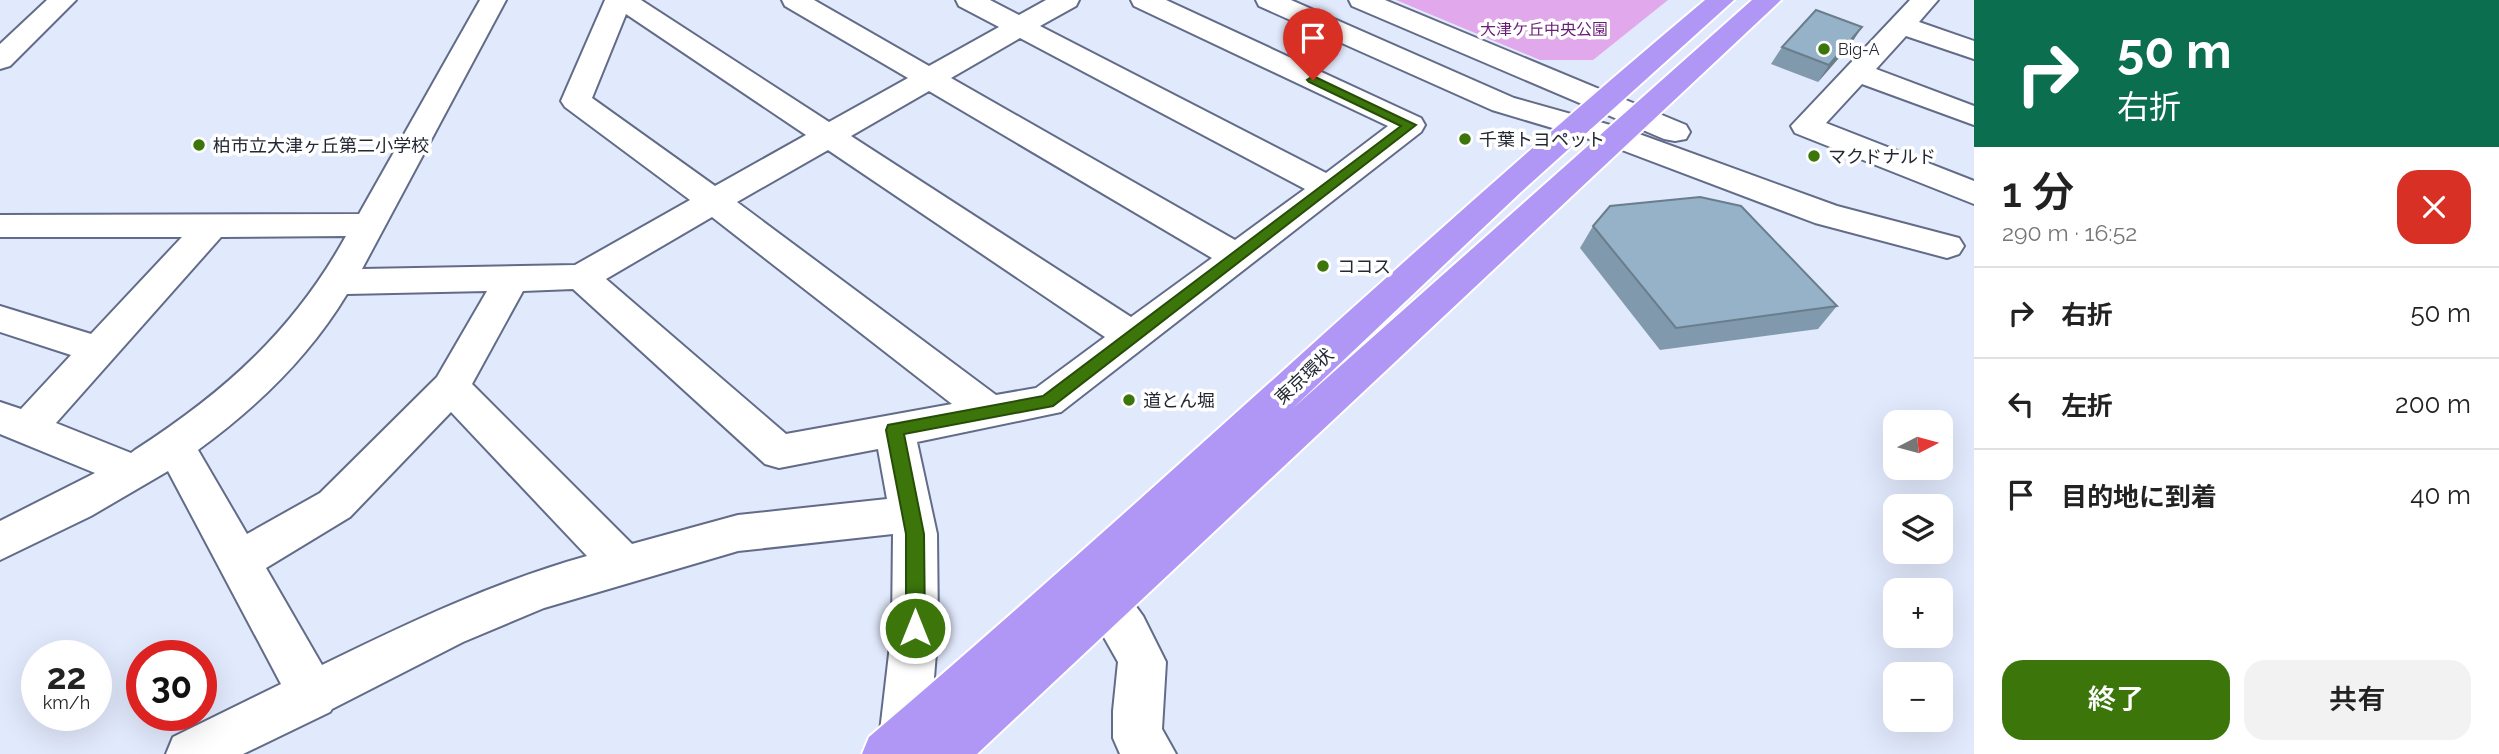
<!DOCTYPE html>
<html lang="ja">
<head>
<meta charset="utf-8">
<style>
  :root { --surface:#fff; --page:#f2f2f2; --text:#222; --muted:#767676; --line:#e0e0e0; --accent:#3c760b }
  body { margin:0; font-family:Raleway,"Noto Sans JP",sans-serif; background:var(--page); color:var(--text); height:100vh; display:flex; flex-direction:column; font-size:26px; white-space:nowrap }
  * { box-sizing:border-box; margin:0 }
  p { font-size:23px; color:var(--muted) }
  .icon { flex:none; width:38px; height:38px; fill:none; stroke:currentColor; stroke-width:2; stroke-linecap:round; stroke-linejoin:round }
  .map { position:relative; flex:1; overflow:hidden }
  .details { display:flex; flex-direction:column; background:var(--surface); width:525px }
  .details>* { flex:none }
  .guide { background:#0b6e4f; color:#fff; overflow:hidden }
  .needle { width:46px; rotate:84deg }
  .fabs { position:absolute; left:1883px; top:410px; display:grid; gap:14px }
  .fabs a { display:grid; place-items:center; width:70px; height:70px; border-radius:14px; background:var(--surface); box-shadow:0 7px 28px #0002; font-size:35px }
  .speed { position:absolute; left:21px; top:640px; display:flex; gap:14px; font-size:35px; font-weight:700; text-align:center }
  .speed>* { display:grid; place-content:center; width:91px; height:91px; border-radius:50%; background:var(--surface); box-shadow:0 7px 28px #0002; line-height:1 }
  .speed small { font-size:18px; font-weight:400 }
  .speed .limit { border:10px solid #d22; background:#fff; color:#111 }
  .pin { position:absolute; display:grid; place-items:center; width:60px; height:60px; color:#fff; margin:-72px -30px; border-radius:50% 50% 50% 0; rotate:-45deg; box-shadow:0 0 7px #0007 }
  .pin .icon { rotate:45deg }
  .me { position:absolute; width:77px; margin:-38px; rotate:0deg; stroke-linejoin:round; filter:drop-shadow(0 0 5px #0008) }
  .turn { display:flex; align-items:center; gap:24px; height:147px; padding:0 28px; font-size:32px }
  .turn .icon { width:91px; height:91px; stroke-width:2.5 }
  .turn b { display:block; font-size:49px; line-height:60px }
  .round { display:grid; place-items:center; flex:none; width:74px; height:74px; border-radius:21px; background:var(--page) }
  .head { display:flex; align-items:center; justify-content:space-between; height:119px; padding:0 28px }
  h1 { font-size:42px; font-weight:600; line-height:52px }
  .action { display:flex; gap:14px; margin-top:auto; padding:14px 28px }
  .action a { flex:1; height:80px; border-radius:21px; background:var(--accent); color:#fff; font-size:28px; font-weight:600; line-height:80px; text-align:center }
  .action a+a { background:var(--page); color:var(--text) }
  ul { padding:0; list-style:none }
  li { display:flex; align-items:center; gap:21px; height:91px; padding:0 28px; border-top:2px solid var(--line) }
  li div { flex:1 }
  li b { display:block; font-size:26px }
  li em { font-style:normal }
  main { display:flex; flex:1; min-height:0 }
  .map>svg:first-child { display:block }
  .green { fill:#e1a9eb }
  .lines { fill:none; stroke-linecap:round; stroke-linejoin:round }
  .minor-casing { stroke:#626c88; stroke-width:4 }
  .highway-casing { stroke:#fff; stroke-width:4 }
  .minor { fill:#fff; fill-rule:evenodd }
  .highway { fill:#b097f6; fill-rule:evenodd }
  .wall { fill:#8199ac }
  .shaded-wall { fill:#697d8c }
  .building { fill:#96b2c8; stroke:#697d8c; stroke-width:2 }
  .route { fill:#3c760b; stroke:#274d07; stroke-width:2 }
  .poi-dot { fill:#3c760b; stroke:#fff; stroke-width:2.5 }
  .labels { text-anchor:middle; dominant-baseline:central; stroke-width:7; stroke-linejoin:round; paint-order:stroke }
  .far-park-label { font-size:16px; fill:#691f76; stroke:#fff }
  .far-poi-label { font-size:16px; fill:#232833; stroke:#fff; text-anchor:start }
  .poi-label { font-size:18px; fill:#232833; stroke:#fff; text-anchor:start }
  .street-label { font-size:18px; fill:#232833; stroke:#fff }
</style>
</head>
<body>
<main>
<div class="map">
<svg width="1974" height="754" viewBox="0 0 1974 754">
  <rect width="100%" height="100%" fill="#e1e9fc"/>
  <!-- green -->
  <polygon class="green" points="1396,0 1668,0 1593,60 1540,60"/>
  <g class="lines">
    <!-- minor casing -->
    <g class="minor-casing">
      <g id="minor">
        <polygon points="47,0 76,0 10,66 0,69 0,44"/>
        <path d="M480 0H506L362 269 575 265 690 200 565 107 561 101 605 0H641L829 122 908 78 785 6 782 0H814L929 66 999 27 959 6 956 0H990L1019 15 1046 0H1079L1076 6 1040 26 1326 173 1388 126 1134 6 1131 0H1166L1421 118 1425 125 1421 132 1061 412 917 442 937 534 938 628 929 740 923 754H885L879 740 892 628 893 534 738 551 544 608 463 642 332 709 330 712 243 754H166L173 737 281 684 168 471 91 516 0 560V521L95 473 0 434V402L21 409 71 355 0 332V306L91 334 182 237H0V215L359 214ZM626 14 806 135 715 186 592 98ZM1020 38 1305 189 1235 240 951 78ZM929 91 1212 258 1131 317 851 136ZM828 150 1105 337 1036 388 996 395 737 202ZM712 217 952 404 786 434 606 279ZM346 236C294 330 225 392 135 450L131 453 56 423 221 237ZM573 289 765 464 779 468 878 449 887 499 738 515 632 544 472 384 523 291ZM487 291 437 377 320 493 247 534 198 450C257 407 309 357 347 294ZM451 412 587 556C494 582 408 623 322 665L266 568 350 517Z"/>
        <polygon points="1256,0 1291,0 1514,98 1628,130 1837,206 1959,238 1964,246 1959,254 1947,258 1815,223 1606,144 1492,110 1259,6"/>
        <polygon points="1349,0 1385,0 1686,125 1690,132 1686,139 1675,141 1664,139 1352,6"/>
        <polygon points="1910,0 1938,0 1919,22 1974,41 1974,59 1906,36 1876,69 1974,106 1974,125 1862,84 1826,123 1974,181 1974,204 1795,133 1791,126"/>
        <polygon points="1108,584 1124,590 1143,616 1166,662 1162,729 1176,754 1120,754 1113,738 1113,711 1118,662 1085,604 1092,590"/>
      </g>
    </g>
    <!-- highway casing -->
    <g class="highway-casing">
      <path id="highway" d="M1705 0H1734L1521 192 1292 409 1752 0H1781L977 754H862L869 737C1152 496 1420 239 1705 0Z"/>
    </g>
    <!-- minor -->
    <use href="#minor" class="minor"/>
    <!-- highway -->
    <use href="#highway" class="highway"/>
  </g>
  <!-- wall -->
  <g class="wall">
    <polygon points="1851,44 1818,82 1771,64 1782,47"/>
    <polygon points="1593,226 1837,306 1818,329 1660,350 1580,248"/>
  </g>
  <!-- shaded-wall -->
  <polygon class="shaded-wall" points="1862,27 1851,44 1818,82 1829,65"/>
  <!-- building -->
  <g class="building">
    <polygon points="1816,10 1862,27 1829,65 1782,47"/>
    <polygon points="1700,197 1741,206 1837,306 1676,328 1593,226 1610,206"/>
  </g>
  <!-- route -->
  <polygon class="route" points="1313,76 1416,125 1053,406 904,434 924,534 925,628 922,634 915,637 908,634 906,628 906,534 886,430 888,425 1043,396 1401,126 1309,82 1307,80"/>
  <!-- markers -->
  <g class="poi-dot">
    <circle cx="1824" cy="49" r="7"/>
    <circle cx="1465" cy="139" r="7"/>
    <circle cx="199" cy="145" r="7"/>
    <circle cx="1814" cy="156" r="7"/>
    <circle cx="1323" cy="266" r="7"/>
    <circle cx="1129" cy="400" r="7"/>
  </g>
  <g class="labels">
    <!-- far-park labels -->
    <g class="far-park-label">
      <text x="1544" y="29">大津ケ丘中央公園</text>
    </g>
    <!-- far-poi labels -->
    <g class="far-poi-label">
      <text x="1838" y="49">Big-A</text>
    </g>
    <!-- poi labels -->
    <g class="poi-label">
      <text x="1479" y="139">千葉トヨペット</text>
      <text x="213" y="145">柏市立大津ヶ丘第二小学校</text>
      <text x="1828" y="156">マクドナルド</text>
      <text x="1337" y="266">ココス</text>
      <text x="1143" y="400">道とん堀</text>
    </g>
    <!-- street labels -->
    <g class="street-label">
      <text transform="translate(1304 376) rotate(-43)">東京環状</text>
    </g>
  </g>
</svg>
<div class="fabs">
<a><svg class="needle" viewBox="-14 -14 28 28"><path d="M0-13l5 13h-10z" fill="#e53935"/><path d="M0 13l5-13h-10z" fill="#767676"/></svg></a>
<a><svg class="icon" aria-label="layers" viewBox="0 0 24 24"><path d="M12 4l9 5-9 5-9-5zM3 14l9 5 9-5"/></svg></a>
<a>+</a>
<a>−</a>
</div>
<div class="speed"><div>22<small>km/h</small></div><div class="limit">30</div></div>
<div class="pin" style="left:1313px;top:80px;background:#d93025"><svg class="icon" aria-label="arrive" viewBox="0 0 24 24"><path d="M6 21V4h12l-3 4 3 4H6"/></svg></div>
<svg class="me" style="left:915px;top:628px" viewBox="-20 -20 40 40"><circle r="17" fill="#3c760b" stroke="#fff" stroke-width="3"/><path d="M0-11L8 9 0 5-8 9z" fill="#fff"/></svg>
</div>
<section class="details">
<div class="guide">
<div class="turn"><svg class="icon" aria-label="right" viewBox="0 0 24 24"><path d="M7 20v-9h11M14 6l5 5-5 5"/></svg><div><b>50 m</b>右折</div></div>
</div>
<div class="head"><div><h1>1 分</h1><p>290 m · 16:52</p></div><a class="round" style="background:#d93025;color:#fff"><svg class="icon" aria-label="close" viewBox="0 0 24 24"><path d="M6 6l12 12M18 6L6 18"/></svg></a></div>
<ul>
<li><svg class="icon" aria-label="right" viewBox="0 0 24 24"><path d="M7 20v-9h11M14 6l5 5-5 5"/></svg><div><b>右折</b></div><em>50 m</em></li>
<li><svg class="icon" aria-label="left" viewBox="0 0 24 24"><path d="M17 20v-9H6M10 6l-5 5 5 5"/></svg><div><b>左折</b></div><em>200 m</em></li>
<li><svg class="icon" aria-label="arrive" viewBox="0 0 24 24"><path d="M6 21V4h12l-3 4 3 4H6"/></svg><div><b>目的地に到着</b></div><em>40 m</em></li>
</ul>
<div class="action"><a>終了</a><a>共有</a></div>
</section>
</main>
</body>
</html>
